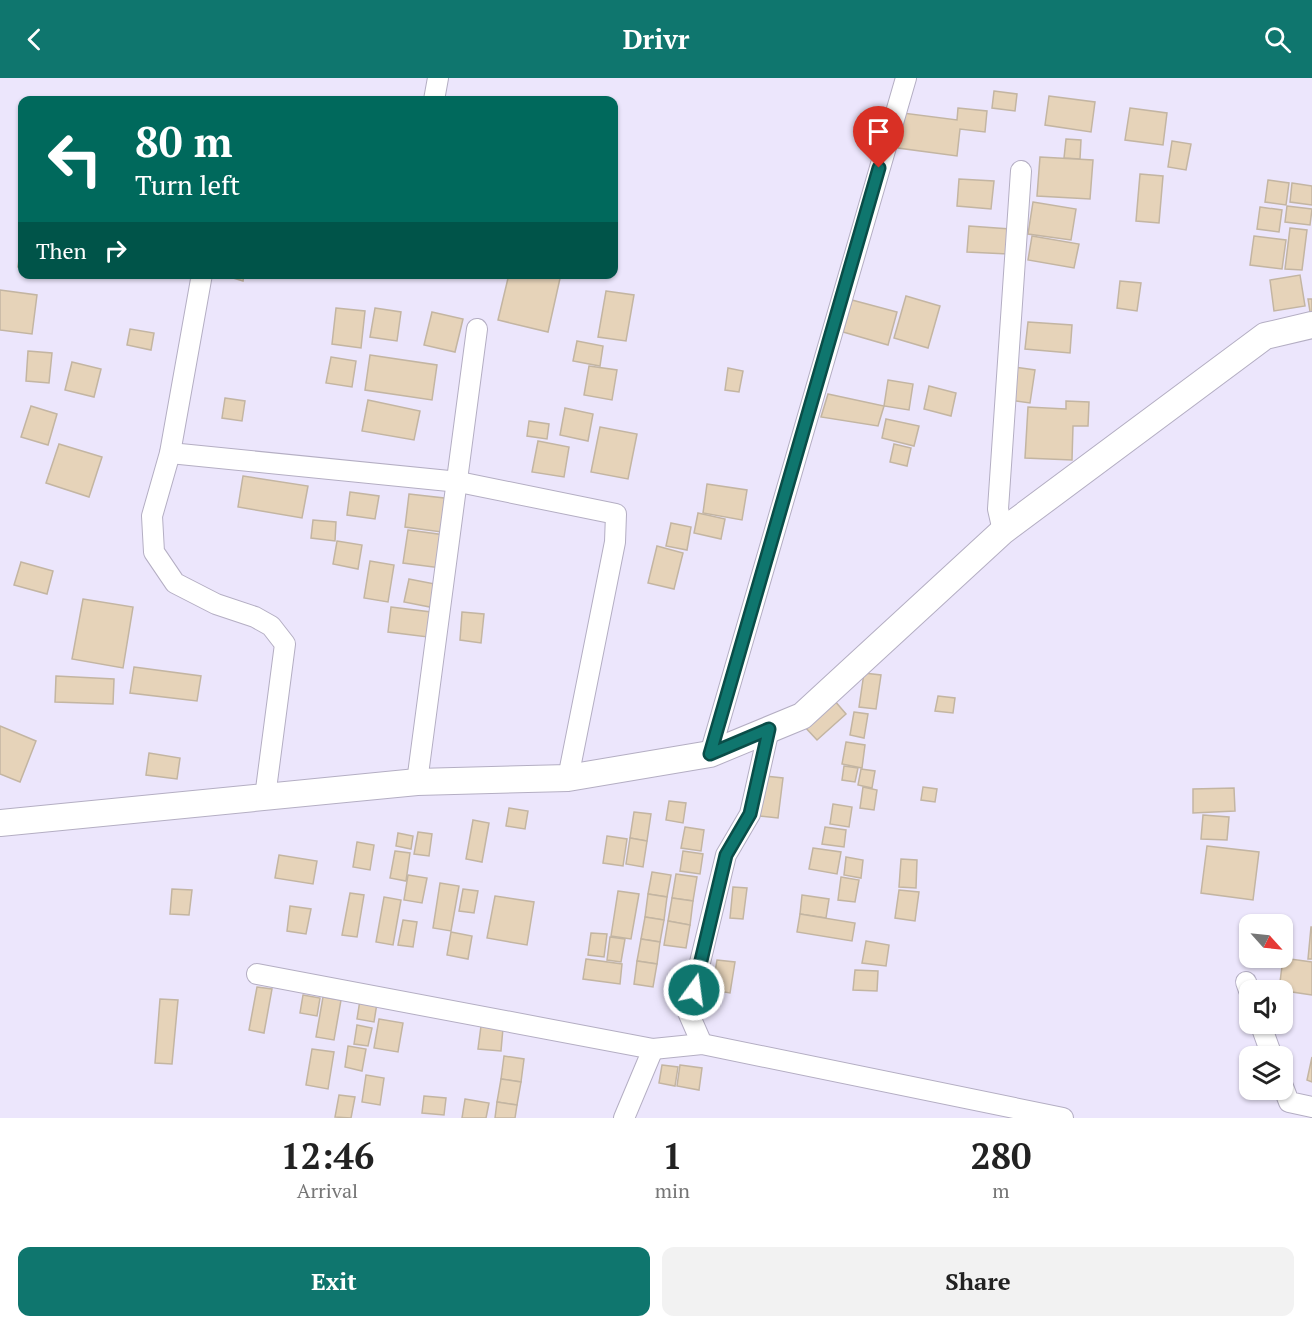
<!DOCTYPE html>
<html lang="en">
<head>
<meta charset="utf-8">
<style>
  :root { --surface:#fff; --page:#f2f2f2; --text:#222; --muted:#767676; --accent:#0f766e }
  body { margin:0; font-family:"PT Serif",serif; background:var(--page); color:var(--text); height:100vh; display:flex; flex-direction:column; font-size:22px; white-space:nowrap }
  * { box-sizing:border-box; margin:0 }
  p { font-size:20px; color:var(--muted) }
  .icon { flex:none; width:33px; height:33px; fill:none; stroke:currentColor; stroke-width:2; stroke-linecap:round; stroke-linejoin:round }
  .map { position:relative; height:1040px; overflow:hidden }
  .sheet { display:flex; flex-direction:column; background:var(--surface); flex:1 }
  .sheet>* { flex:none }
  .hud { position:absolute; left:18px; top:18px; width:600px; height:183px; border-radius:12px; box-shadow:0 2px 4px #0004; background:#00695c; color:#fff; overflow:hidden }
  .needle { width:39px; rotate:117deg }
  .fabs { position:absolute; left:1239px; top:836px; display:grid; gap:12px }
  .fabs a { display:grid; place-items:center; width:54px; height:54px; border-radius:12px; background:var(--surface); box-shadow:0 2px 4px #0004; font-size:30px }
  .pin { position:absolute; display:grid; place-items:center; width:51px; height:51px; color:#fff; margin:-62px -26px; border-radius:50% 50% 50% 0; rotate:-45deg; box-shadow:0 0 6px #0007 }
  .pin .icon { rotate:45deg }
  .me { position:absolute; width:66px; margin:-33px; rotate:14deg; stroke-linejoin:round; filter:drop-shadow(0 0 4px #0008) }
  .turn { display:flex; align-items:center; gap:21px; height:126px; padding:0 18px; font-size:27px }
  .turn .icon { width:78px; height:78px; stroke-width:2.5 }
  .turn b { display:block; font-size:42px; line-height:51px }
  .then { display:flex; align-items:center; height:57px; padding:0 18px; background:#0003; gap:12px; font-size:22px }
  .eta { display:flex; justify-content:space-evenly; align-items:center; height:102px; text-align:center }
  .eta b { font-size:36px; font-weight:700; line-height:42px }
  .cta { display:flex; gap:12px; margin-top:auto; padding:12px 18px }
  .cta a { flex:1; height:69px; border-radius:12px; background:var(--accent); color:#fff; font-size:24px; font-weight:700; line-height:69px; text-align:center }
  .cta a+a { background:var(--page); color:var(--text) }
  header { display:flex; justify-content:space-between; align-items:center; height:78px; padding:0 18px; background:var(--accent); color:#fff; font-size:27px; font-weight:700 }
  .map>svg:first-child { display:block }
  .building { fill:#e6d3b9; stroke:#c3b5a2; stroke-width:1.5 }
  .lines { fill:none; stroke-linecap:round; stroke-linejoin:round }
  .minor-casing { stroke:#b4aec3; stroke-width:22 }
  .tertiary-casing { stroke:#b4aec3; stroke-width:28 }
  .minor { stroke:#fff; stroke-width:20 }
  .tertiary { stroke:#fff; stroke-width:26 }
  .route-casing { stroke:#0a4d48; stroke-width:15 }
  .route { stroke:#0f766e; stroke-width:10 }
</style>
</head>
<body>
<header><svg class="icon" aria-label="back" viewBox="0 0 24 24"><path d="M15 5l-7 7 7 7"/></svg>Drivr<svg class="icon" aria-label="search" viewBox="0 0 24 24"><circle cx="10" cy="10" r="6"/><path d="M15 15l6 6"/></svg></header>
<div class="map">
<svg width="1312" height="1040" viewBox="0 0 1312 1040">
  <rect width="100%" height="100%" fill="#ece6fc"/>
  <!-- building -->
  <g class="building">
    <polygon points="994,13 1017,16 1015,33 992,30"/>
    <polygon points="1049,18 1095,24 1091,54 1045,47"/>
    <polygon points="958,30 987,33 985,54 960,51 957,78 898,70 903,35 957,42"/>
    <polygon points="1130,30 1167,35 1163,67 1125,62"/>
    <polygon points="1066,61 1081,62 1080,81 1064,80"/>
    <polygon points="1172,63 1191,66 1186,92 1168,89"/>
    <polygon points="1040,79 1093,82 1090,121 1037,118"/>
    <polygon points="1140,96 1163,98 1159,145 1136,143"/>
    <polygon points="959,101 994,103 991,131 957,128"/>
    <polygon points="1268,102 1289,105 1286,127 1265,124"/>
    <polygon points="1292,105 1312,108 1312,127 1290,124"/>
    <polygon points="1033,124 1076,131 1071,162 1028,156"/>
    <polygon points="1287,128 1312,131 1310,147 1285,144"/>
    <polygon points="1260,129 1282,132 1279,154 1257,151"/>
    <polygon points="969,148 1010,151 1008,176 967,174"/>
    <polygon points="1290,150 1307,152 1302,192 1285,191"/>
    <polygon points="1032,158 1079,166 1074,190 1028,182"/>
    <polygon points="1254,158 1286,162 1282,191 1250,187"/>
    <polygon points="22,160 22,190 18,189"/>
    <polygon points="220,196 244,196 243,203"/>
    <polygon points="509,196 561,196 548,254 498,242"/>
    <polygon points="1300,197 1305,228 1274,233 1270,202"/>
    <polygon points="1120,203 1141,205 1137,233 1117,230"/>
    <polygon points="0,212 37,217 32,256 0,252"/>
    <polygon points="606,213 634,217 626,263 598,259"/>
    <polygon points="906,218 940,228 928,270 894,260"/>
    <polygon points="1308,221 1312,221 1312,239 1311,240"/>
    <polygon points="852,222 897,234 888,267 843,254"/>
    <polygon points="336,230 365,233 361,270 332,266"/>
    <polygon points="375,230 401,234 397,263 370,259"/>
    <polygon points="432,234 463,241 455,274 424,267"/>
    <polygon points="1028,244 1072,247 1070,275 1025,271"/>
    <polygon points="130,251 154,255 151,272 127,267"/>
    <polygon points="577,263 603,268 600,288 573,283"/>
    <polygon points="28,273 52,275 49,305 26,303"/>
    <polygon points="370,277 437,287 432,322 365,312"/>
    <polygon points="331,279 356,283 352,309 326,305"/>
    <polygon points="72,284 101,291 94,319 65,312"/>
    <polygon points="589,288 617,292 612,322 584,317"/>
    <polygon points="1015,289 1035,292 1030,325 1010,322"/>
    <polygon points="728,290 743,293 739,314 725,312"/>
    <polygon points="888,302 913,306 909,332 884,328"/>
    <polygon points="929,308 956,315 951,338 924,331"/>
    <polygon points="828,316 884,328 878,348 821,339"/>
    <polygon points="225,320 245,323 242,343 222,340"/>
    <polygon points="368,322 420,333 414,362 362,353"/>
    <polygon points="1066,323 1089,324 1088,348 1073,348 1072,382 1025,380 1028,329 1066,331"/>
    <polygon points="31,328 57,336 48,367 21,359"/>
    <polygon points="565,330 593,336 588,363 560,357"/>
    <polygon points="886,341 919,348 914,368 882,360"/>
    <polygon points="529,343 549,346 547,361 527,358"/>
    <polygon points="600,349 637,356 628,401 591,394"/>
    <polygon points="538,363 569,369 564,399 532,394"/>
    <polygon points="59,366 102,379 89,419 46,405"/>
    <polygon points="894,366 911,370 907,388 890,384"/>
    <polygon points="243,398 308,408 302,440 238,429"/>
    <polygon points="707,406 747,412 742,442 703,435"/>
    <polygon points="350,414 379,418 375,441 347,437"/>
    <polygon points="409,416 453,421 449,455 405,449"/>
    <polygon points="698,435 725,441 721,461 694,455"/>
    <polygon points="313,442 336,444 335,463 311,460"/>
    <polygon points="671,445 691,449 687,472 666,468"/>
    <polygon points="408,452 445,457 441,490 403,485"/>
    <polygon points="337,463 362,467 358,491 333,486"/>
    <polygon points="657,468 683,475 674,511 648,505"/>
    <polygon points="370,483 394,487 388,524 364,520"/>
    <polygon points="21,484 53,493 47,516 14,507"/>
    <polygon points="409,501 440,507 435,530 404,524"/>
    <polygon points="83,521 133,529 123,590 72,581"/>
    <polygon points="391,529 431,534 428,559 388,554"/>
    <polygon points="462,534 484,536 481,565 460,562"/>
    <polygon points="134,589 201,598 197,623 130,615"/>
    <polygon points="864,595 881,597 876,631 859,629"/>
    <polygon points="56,598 114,601 113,626 55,624"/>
    <polygon points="938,618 955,620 953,635 935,633"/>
    <polygon points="834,622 846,636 817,662 804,648"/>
    <polygon points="854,634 868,636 864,660 850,657"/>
    <polygon points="0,648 36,663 20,704 0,696"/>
    <polygon points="846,664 865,667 862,690 842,686"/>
    <polygon points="149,675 180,680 177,701 146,697"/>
    <polygon points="844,688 858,690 855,704 842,702"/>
    <polygon points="861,691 875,693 872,710 858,707"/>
    <polygon points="765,698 783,700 778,740 760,738"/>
    <polygon points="863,709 877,712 874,732 860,730"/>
    <polygon points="923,709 937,711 935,724 921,722"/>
    <polygon points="1234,710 1235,733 1193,735 1193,711"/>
    <polygon points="669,723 686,725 683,745 666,742"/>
    <polygon points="833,726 852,729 849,749 830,746"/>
    <polygon points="509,730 528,733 525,751 506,748"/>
    <polygon points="634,734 651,736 647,763 630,760"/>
    <polygon points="1203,737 1229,739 1227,762 1201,761"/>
    <polygon points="473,742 489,745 482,784 466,781"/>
    <polygon points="685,749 704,752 701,773 681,770"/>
    <polygon points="825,749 846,752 844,769 822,766"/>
    <polygon points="418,754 432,756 429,778 414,776"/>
    <polygon points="398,755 413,758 411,771 396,768"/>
    <polygon points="607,758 627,761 623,788 603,785"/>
    <polygon points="630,760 647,763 643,789 626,786"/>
    <polygon points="357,764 374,767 370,792 353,789"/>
    <polygon points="1207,768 1259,774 1253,822 1201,815"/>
    <polygon points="813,770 841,774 837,796 809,791"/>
    <polygon points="395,773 410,775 406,803 390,800"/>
    <polygon points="683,773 703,776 700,796 680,793"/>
    <polygon points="279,777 317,783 313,806 275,800"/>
    <polygon points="846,779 863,782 861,800 844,797"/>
    <polygon points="901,781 917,782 916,810 899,809"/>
    <polygon points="652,794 671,797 667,819 648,816"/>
    <polygon points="676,796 697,799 693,823 672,820"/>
    <polygon points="408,797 427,800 422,825 404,822"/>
    <polygon points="841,799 859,802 855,824 838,822"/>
    <polygon points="440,805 459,808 451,853 433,850"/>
    <polygon points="733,809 747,810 743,841 730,840"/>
    <polygon points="172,811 192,812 189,837 170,836"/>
    <polygon points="463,811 478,813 474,835 459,833"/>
    <polygon points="899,812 919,814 915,843 895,840"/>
    <polygon points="618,813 639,816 631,861 611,858"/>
    <polygon points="350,815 364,817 357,859 342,857"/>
    <polygon points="648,816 667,819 664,842 645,839"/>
    <polygon points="802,817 829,821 826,840 800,836"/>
    <polygon points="495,818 534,824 527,867 487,860"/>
    <polygon points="384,819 401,822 393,867 376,864"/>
    <polygon points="672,820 693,823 690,847 668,843"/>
    <polygon points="290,828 311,831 306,856 287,853"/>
    <polygon points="800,836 855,845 852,863 797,854"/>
    <polygon points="645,839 664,842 660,864 641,861"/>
    <polygon points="403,842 417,844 413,869 398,867"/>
    <polygon points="668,843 690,847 686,870 664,867"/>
    <polygon points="1311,849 1312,849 1312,881 1308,881"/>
    <polygon points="451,854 472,858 468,881 447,877"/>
    <polygon points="591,855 607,856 604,879 588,877"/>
    <polygon points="610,859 625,861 621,884 607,882"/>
    <polygon points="641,861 660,864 657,886 637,883"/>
    <polygon points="866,863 889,867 886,888 862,885"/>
    <polygon points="1283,880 1312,884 1312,917 1279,912"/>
    <polygon points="586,881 622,886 620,906 583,901"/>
    <polygon points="717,882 735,884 730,915 712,912"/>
    <polygon points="637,883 657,886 653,909 634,906"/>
    <polygon points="855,892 878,893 877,913 853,912"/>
    <polygon points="257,909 272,911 264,955 249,952"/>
    <polygon points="303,917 320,920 317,938 300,935"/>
    <polygon points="323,919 341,922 334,962 316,959"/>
    <polygon points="160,921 178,922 172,986 155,985"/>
    <polygon points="360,922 377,925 374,944 357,941"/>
    <polygon points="379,941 403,945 398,974 374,970"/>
    <polygon points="357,947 372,950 368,968 354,966"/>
    <polygon points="481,948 503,950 501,973 478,971"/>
    <polygon points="348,968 366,971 362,993 345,989"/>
    <polygon points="312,971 334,974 328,1011 306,1007"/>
    <polygon points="504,978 524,981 521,1004 501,1001"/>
    <polygon points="1312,979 1312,1004 1307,1002"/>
    <polygon points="662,987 678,989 675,1008 659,1005"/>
    <polygon points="680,987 702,990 699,1012 677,1008"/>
    <polygon points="366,997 384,1000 380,1027 362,1024"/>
    <polygon points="501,1001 521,1004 517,1027 497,1024"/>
    <polygon points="339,1017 355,1019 351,1040 335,1039"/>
    <polygon points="424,1018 446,1020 444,1037 422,1035"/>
    <polygon points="465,1021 489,1025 486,1040 462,1040"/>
    <polygon points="497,1024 517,1027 515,1040 495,1040"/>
  </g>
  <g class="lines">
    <!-- minor casing -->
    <g class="minor-casing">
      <g id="minor">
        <polyline points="434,22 438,0"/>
        <polyline points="202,196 170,375 152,438 154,474 175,505 216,526 255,539 271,548 285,566 265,719"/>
        <polyline points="170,375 459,404 616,436 615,464 568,700"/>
        <polyline points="1003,453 998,431 1021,93"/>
        <polyline points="710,676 906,0"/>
        <polyline points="417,704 477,251"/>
        <polyline points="257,896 653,971 702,966 1063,1040"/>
        <polyline points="1246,904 1250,915"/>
        <polyline points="1260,945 1272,978"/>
        <polyline points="702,966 688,934 726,777 750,736 769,651"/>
        <polyline points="1282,1006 1289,1024 1312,1029"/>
        <polyline points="624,1040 653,971"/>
      </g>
    </g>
    <!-- tertiary casing -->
    <g class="tertiary-casing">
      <polyline id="tertiary" points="0,745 417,704 568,700 710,676 802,638 1003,453 1265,258 1312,247"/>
    </g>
    <!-- minor -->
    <use href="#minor" class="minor"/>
    <!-- tertiary -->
    <use href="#tertiary" class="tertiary"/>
  </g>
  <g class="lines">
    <!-- route casing -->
    <g class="route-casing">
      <polyline id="route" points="694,912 726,777 750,736 769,651 710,676 879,90"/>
    </g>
    <!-- route -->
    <use href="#route" class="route"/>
  </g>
</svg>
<div class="fabs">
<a><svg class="needle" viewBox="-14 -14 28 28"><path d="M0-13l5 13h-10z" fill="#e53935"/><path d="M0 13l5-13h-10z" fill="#767676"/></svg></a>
<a><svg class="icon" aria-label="sound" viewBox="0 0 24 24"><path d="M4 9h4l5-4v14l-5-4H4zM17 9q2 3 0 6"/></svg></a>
<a><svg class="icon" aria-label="layers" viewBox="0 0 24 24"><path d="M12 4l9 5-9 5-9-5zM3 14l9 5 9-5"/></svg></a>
</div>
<div class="pin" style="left:879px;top:90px;background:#d93025"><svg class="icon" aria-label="arrive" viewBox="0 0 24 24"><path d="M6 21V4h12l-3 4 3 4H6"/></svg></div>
<svg class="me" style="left:694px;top:912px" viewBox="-20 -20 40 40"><circle r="17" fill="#0f766e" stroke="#fff" stroke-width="3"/><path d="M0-11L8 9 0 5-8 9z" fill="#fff"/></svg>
<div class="hud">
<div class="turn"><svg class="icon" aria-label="left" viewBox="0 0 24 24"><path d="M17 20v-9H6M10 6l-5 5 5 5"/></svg><div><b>80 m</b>Turn left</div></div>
<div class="then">Then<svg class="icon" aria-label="right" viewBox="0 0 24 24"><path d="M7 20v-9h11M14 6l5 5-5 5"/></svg></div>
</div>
</div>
<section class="sheet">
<div class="eta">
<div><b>12:46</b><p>Arrival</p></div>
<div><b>1</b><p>min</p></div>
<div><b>280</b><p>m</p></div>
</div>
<div class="cta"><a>Exit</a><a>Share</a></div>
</section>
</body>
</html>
